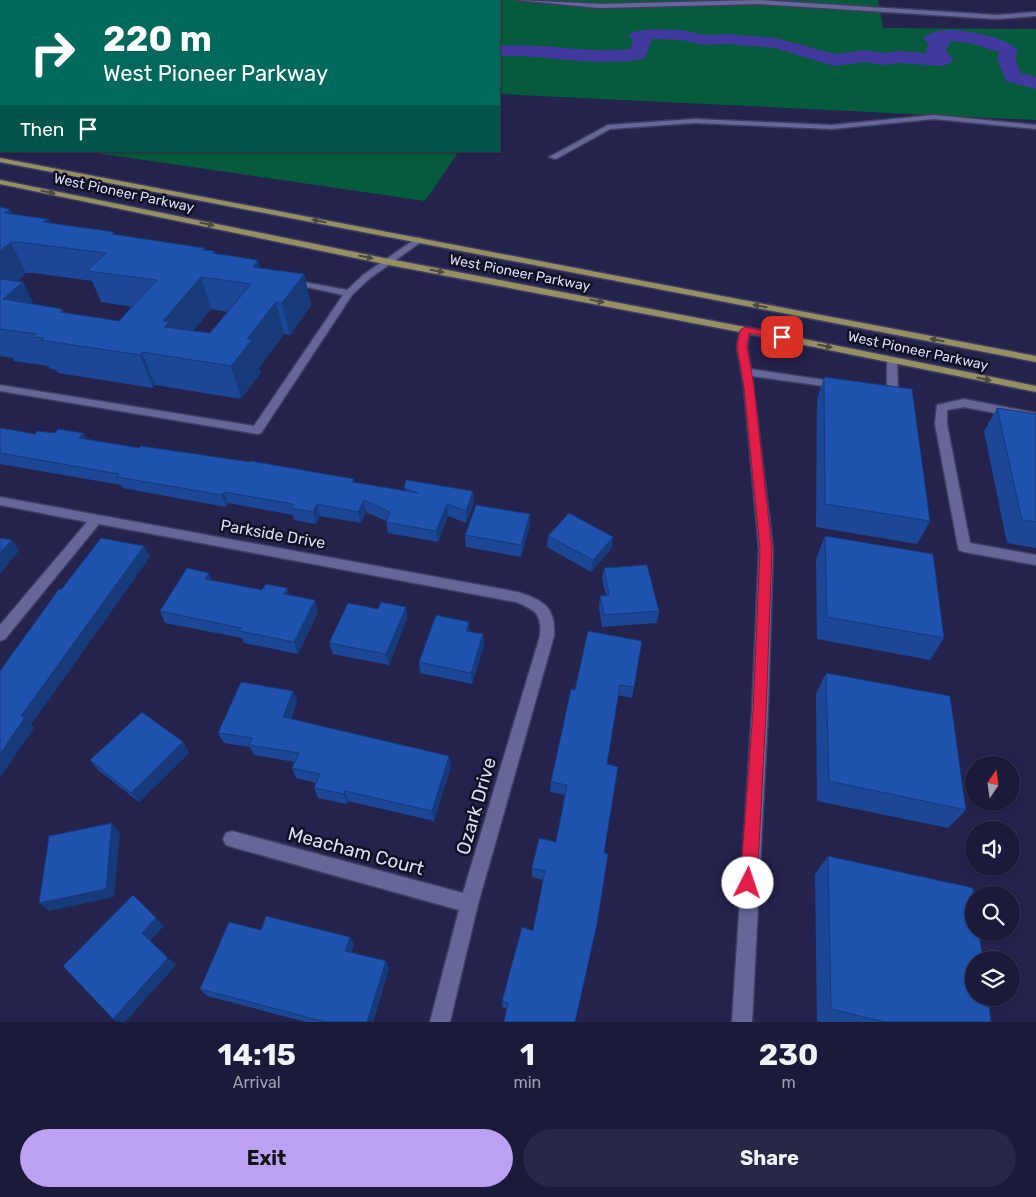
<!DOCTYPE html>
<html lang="en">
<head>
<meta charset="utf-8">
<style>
  :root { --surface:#1b1a3a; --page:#282745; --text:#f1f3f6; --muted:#a0a1af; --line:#393854; --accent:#bca0f2 }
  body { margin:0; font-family:Rubik,sans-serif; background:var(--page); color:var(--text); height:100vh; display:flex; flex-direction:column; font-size:19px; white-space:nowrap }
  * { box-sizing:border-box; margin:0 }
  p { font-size:16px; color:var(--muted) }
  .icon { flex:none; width:28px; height:28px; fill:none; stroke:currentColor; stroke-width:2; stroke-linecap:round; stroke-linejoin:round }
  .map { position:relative; height:1022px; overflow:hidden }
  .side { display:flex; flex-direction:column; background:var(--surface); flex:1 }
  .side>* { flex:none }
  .hud { position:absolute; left:0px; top:0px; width:500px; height:152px; box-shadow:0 1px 4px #0004,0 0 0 1px var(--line); background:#00695c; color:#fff; overflow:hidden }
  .needle { width:32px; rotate:13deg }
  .buttons { position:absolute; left:965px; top:756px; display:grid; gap:10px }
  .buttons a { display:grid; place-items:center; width:55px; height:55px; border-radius:50%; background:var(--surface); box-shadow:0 1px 4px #0004,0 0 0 1px var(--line); font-size:25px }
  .pin { position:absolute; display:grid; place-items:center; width:42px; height:42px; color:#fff; margin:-21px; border-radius:10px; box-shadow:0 2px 8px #0006 }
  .me { position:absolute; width:55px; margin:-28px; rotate:4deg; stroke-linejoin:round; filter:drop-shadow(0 0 4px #0008) }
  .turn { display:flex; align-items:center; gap:18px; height:105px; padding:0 20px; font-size:22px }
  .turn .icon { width:65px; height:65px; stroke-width:2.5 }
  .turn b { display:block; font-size:35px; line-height:42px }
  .then { display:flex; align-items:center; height:48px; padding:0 20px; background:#0003; gap:10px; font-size:19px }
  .eta { display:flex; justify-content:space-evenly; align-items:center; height:85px; text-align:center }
  .eta b { font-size:30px; font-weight:700; line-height:35px }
  .primary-button { display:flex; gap:10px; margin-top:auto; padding:10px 20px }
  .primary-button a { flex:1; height:58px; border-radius:30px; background:var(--accent); color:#111; font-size:20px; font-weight:700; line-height:58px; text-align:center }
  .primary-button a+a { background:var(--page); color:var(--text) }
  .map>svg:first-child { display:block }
  .green { fill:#055b3c }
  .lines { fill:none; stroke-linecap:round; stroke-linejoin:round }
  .river { fill:#42399f; fill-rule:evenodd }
  .minor-casing { stroke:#3f3d62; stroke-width:3 }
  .major-casing { stroke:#3f3d62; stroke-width:3 }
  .minor { fill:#646797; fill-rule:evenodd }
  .major { fill:#968f62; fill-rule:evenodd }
  .wall { fill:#1b4796; fill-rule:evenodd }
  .shaded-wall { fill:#163a7a }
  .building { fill:#1f53af; stroke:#163a7a; fill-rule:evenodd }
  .oneway { fill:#4c493f }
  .route { fill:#e11d48; stroke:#92132f }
  .labels { text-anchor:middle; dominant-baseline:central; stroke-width:5; stroke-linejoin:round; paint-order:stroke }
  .far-street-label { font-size:14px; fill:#dbdef9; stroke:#0f1022 }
  .street-label { font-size:16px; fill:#dbdef9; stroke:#0f1022 }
  .near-street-label { font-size:19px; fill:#dbdef9; stroke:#0f1022 }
</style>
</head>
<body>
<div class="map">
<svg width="1036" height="1022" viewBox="0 0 1036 1022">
  <rect width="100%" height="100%" fill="#24234d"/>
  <!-- green -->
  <g class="green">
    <polygon points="203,0 878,0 883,28 1036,29 1036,120 499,94 499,1 201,1"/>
    <polygon points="82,151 459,151 425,201"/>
  </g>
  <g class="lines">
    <!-- river -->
    <path class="river" d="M651 29 681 30 705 35 726 34 776 38 835 54 866 50 883 53 900 51 928 53 926 49 929 44 923 39 926 35C933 32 941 30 949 30 965 30 1009 37 1018 51L1015 59 1021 73 1036 77V89L1006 81 997 59 999 52 969 43 949 41 951 43 945 50 953 59 951 63 941 66 900 63 883 65 866 62 834 66 775 48 726 44 705 45 681 40 652 39 645 58C601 69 546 54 499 56V46C543 42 586 54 630 49L633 41 629 36 632 32Z"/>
    <!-- minor casing -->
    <g class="minor-casing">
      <g id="minor">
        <polygon points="516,0 600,4 759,0 997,15 1036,12 1036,16 997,19 759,4 600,8"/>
        <rect x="0" y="114" width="1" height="5"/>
        <polygon points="934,115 1036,125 1036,129 934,119 832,129 694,123 610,129 556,159 549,157 608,125 694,119 832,125"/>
        <polygon points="418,237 421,238 421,242 369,279 352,295 261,433 257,434 0,391 0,385 254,426 343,295 288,283 288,279 347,290 363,275"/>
        <polygon points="745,327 750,330 747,347 751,369 838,382 843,385 838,388 752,376 773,549 768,712 752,1022 732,1022 752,712 759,549 744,387 737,347 740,330"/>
        <polygon points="892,357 897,360 898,393 893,396 879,393 878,391 883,388 887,388 887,360"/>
        <polygon points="964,399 1036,413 1036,421 964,407 947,410 947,424 970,543 1036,555 1036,565 964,552 959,550 958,547 935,424 937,405"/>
        <path d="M0 497 518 592C543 600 556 607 554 636L478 904 450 1022H430L459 910 232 847 226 845 223 839 226 833 232 831 463 893 540 636C542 614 536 610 516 602L99 524 5 639 0 641V625L87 522 0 505Z"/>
      </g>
    </g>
    <!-- major casing -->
    <g class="major-casing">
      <g id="major">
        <polygon points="0,158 1036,356 1036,362 0,162"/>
        <polygon points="0,180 389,259 745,327 1036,386 1036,392 745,333 389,265 0,184"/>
      </g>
    </g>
    <!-- minor -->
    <use href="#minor" class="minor"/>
    <!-- major -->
    <use href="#major" class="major"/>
  </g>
  <!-- wall -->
  <g class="wall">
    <path d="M0 207 12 214 48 219 50 223 116 235 204 248 205 250 214 251 215 254 260 268 304 274 311 305 290 335 284 334 259 368 261 372 241 399 155 385 153 388 58 373 56 370 50 369 48 366 14 361 13 358 0 356ZM26 273H34L92 281 101 302 132 307 119 321 64 313 62 309 33 304 23 282H17ZM211 309 228 312 210 333 193 331Z"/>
    <polygon points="824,377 930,521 917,544 816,527 817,400"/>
    <polygon points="997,408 1036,414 1036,548 1007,543 984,431"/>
    <polygon points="0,428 35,434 83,433 86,439 139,448 354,479 354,482 405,491 404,488 473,491 474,503 466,523 448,516 438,542 388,533 386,521 366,512 361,523 320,516 316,524 294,520 293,515 228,503 226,507 123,488 121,485 0,464"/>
    <polygon points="530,525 521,557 466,547 465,535"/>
    <polygon points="548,536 612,548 591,572 547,547"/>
    <polygon points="825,536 944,638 930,660 817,639 816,559"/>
    <polygon points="604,568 659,611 657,623 602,627 599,607 600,596 606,595 602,580"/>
    <polygon points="213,581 290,596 318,612 298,654 244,643 242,638 165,623 160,611"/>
    <polygon points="406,607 407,618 389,665 333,654 329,643 378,609"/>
    <polygon points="588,631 634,687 632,698 618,695 507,1009 502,1007 502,1001 533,931 543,880 532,877 532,868 556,842 565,795 550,792 551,782 575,690"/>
    <polygon points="470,632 483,634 484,646 472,684 420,673 419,662"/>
    <polygon points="826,673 966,810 948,828 817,801 816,694"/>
    <polygon points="293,691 297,701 291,719 451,766 434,821 348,801 347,804 318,798 314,788 317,783 296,778 292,768 295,762 254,755 250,747 224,743 218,733"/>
    <polygon points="183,742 189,753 139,802 98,770 90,760"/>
    <polygon points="828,856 991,1022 819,1022 817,1021 815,874"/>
    <polygon points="261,930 350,937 354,945 351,952 386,961 389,969 373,1022 306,1022 207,996 200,989"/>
  </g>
  <!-- shaded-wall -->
  <g class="shaded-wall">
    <polygon points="100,0 126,0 124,1 97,1"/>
    <polygon points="0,55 1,55 1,88 0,89"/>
    <polygon points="10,209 24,239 4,213"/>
    <polygon points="48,219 60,247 43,222"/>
    <polygon points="11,242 26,273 0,296 0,251"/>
    <polygon points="258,260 266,292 253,267"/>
    <polygon points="304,274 311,305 290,335 282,303"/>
    <polygon points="201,277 211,309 178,349 177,358 163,321"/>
    <polygon points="23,282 38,314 3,299"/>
    <polygon points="276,302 284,334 259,368 261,372 241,399 231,366 247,339"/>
    <polygon points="142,352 155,385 153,388 140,355"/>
    <polygon points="83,433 89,445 79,438"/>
    <polygon points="473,491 474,503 466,523 466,511"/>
    <polygon points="224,492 228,503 226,507 222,495"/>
    <polygon points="364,500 366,512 361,523 358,512"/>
    <polygon points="317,504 320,516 316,524 313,512"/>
    <polygon points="447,504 448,516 438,542 436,531"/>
    <polygon points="530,514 530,525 521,557 521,545"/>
    <polygon points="613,537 612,548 591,572 593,560"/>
    <polygon points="12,540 19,551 0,574 0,553"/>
    <polygon points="144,546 150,557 31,725 34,728 0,778 0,754 21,716"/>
    <polygon points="209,573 214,584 205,579"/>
    <polygon points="287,588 291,599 284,594"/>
    <polygon points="315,600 318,612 298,654 294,642"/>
    <polygon points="406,607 407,618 389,665 386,654"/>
    <polygon points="469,622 470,633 466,631"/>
    <polygon points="483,634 484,646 472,684 471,673"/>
    <polygon points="293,691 297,701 287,727 283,717"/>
    <polygon points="183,742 189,753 139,802 131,793"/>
    <polygon points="449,756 451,766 434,821 432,811"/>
    <polygon points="345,791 348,801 347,804 344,794"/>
    <polygon points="112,823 120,833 114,897 49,911 39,903"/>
    <polygon points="156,918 164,926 150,941 142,933"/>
    <polygon points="350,937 354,945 349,958 345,951"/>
    <polygon points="168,958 176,965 125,1022 117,1022 113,1019"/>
    <polygon points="386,961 389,969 373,1022 367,1022"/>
  </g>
  <!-- building -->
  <g class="building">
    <polygon points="0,0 100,0 97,1 1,1 1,55 0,55"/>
    <rect x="0" y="60" width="1" height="11"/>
    <path d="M0 207 10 209 4 213 48 219 43 222 114 232 112 234 204 248 203 250 214 251 212 253 258 260 253 267 304 274 282 303 276 302 247 339 252 340 231 366 142 352 140 355 41 340 44 338 33 337 36 334 0 329V279L23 282 3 299 62 309 60 312 119 321 157 280 87 271 106 253 19 242H11L0 251ZM201 277 251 284 210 333 164 327 169 322 163 321Z"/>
    <polygon points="824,377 912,389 930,521 825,504"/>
    <polygon points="997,408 1036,414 1036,522 1022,520"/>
    <polygon points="0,428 35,434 38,431 55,433 58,429 83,433 79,438 139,448 141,446 250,462 251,461 354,479 352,482 418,493 404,488 406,480 473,491 466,511 447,504 436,531 386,522 390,512 364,500 358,512 317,504 313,512 291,508 293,504 224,492 222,495 117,477 119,474 0,453"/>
    <polygon points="476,505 530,514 521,545 465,535"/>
    <polygon points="569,513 613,537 593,560 548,536"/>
    <polygon points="825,536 933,554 944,638 827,617"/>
    <polygon points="0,538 12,540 0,553"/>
    <polygon points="101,538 144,546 21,716 25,717 0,754 0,671 59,589 61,590"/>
    <polygon points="647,565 659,611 604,615 600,596 609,595 604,568"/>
    <polygon points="187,568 209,573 205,579 262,590 266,584 287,588 284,594 315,600 294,642 239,631 241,628 160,611"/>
    <polygon points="381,602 406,607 386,654 329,643 348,603 378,609"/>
    <polygon points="436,615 469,622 466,631 483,634 471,673 419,662"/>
    <polygon points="588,631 642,641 634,687 620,685 607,764 618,767 604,853 608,854 597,924 575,1022 504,1022 508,1003 502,1001 522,927 533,931 545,871 532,868 539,838 556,842 567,785 551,782 571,689 575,690"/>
    <polygon points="826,673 950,696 966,810 829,781"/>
    <polygon points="241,682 293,691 283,717 449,756 432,811 345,791 344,794 314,788 320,774 292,768 299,753 249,745 252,738 218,733"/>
    <polygon points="142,712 183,742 131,793 90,760"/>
    <polygon points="112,823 106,889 39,903 49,836"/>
    <polygon points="828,856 973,888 974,895 974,932 979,932 983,960 974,960 974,998 988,998 991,1022 885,1022 831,1009"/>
    <polygon points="133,895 156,918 142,933 168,958 113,1019 63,966"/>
    <polygon points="266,916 350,937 345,951 386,961 367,1022 326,1022 200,989 229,922 261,930"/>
  </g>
  <!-- one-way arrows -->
  <defs><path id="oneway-solid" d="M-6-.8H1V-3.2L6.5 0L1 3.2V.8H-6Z" transform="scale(1.25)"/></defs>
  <g class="oneway">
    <use href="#oneway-solid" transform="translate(48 192) rotate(12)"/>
    <use href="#oneway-solid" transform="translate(319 221) rotate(-169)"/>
    <use href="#oneway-solid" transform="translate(207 224) rotate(12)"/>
    <use href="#oneway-solid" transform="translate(366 257) rotate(12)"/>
    <use href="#oneway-solid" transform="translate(437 271) rotate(11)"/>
    <use href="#oneway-solid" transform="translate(597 301) rotate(11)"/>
    <use href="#oneway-solid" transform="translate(760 306) rotate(-169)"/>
    <use href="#oneway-solid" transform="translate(937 340) rotate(-169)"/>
    <use href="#oneway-solid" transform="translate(825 346) rotate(12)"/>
    <use href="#oneway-solid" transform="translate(984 379) rotate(12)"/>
  </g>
  <!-- route -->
  <polygon class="route" points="745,327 782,334 786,337 782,340 749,333 747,347 754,387 772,549 766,712 757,883 754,889 748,891 743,889 740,883 753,712 760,549 744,387 737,347 740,330"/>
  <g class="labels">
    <!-- far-street labels -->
    <g class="far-street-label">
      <text transform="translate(124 193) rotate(12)">West Pioneer Parkway</text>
      <text transform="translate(520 273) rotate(11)">West Pioneer Parkway</text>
      <text transform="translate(918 351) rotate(12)">West Pioneer Parkway</text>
    </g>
    <!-- street labels -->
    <g class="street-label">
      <text transform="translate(273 534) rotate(10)">Parkside Drive</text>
    </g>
    <!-- near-street labels -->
    <g class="near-street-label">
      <text transform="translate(476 806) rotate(-74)">Ozark Drive</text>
      <text transform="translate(356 851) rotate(15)">Meacham Court</text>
    </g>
  </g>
</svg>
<div class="buttons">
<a><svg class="needle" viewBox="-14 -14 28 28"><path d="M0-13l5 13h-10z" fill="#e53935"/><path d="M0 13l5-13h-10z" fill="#a0a1af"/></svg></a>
<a><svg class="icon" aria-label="sound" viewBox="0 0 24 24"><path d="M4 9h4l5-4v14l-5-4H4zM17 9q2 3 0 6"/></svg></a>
<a><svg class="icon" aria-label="search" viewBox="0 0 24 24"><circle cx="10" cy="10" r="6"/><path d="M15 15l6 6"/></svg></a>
<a><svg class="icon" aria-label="layers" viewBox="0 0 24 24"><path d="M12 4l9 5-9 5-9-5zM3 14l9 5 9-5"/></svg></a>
</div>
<div class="pin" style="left:782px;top:337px;background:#d93025"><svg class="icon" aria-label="arrive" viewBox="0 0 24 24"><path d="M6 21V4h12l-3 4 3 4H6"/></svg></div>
<svg class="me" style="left:748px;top:883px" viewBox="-20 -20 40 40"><circle r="19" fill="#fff"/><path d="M0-13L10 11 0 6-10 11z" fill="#e11d48"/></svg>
<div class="hud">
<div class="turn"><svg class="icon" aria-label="right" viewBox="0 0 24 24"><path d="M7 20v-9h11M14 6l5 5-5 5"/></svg><div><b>220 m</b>West Pioneer Parkway</div></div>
<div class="then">Then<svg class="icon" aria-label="arrive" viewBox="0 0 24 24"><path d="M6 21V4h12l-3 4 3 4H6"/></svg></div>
</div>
</div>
<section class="side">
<div class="eta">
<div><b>14:15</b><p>Arrival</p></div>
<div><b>1</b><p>min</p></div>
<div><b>230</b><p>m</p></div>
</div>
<div class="primary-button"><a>Exit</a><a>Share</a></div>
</section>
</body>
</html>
